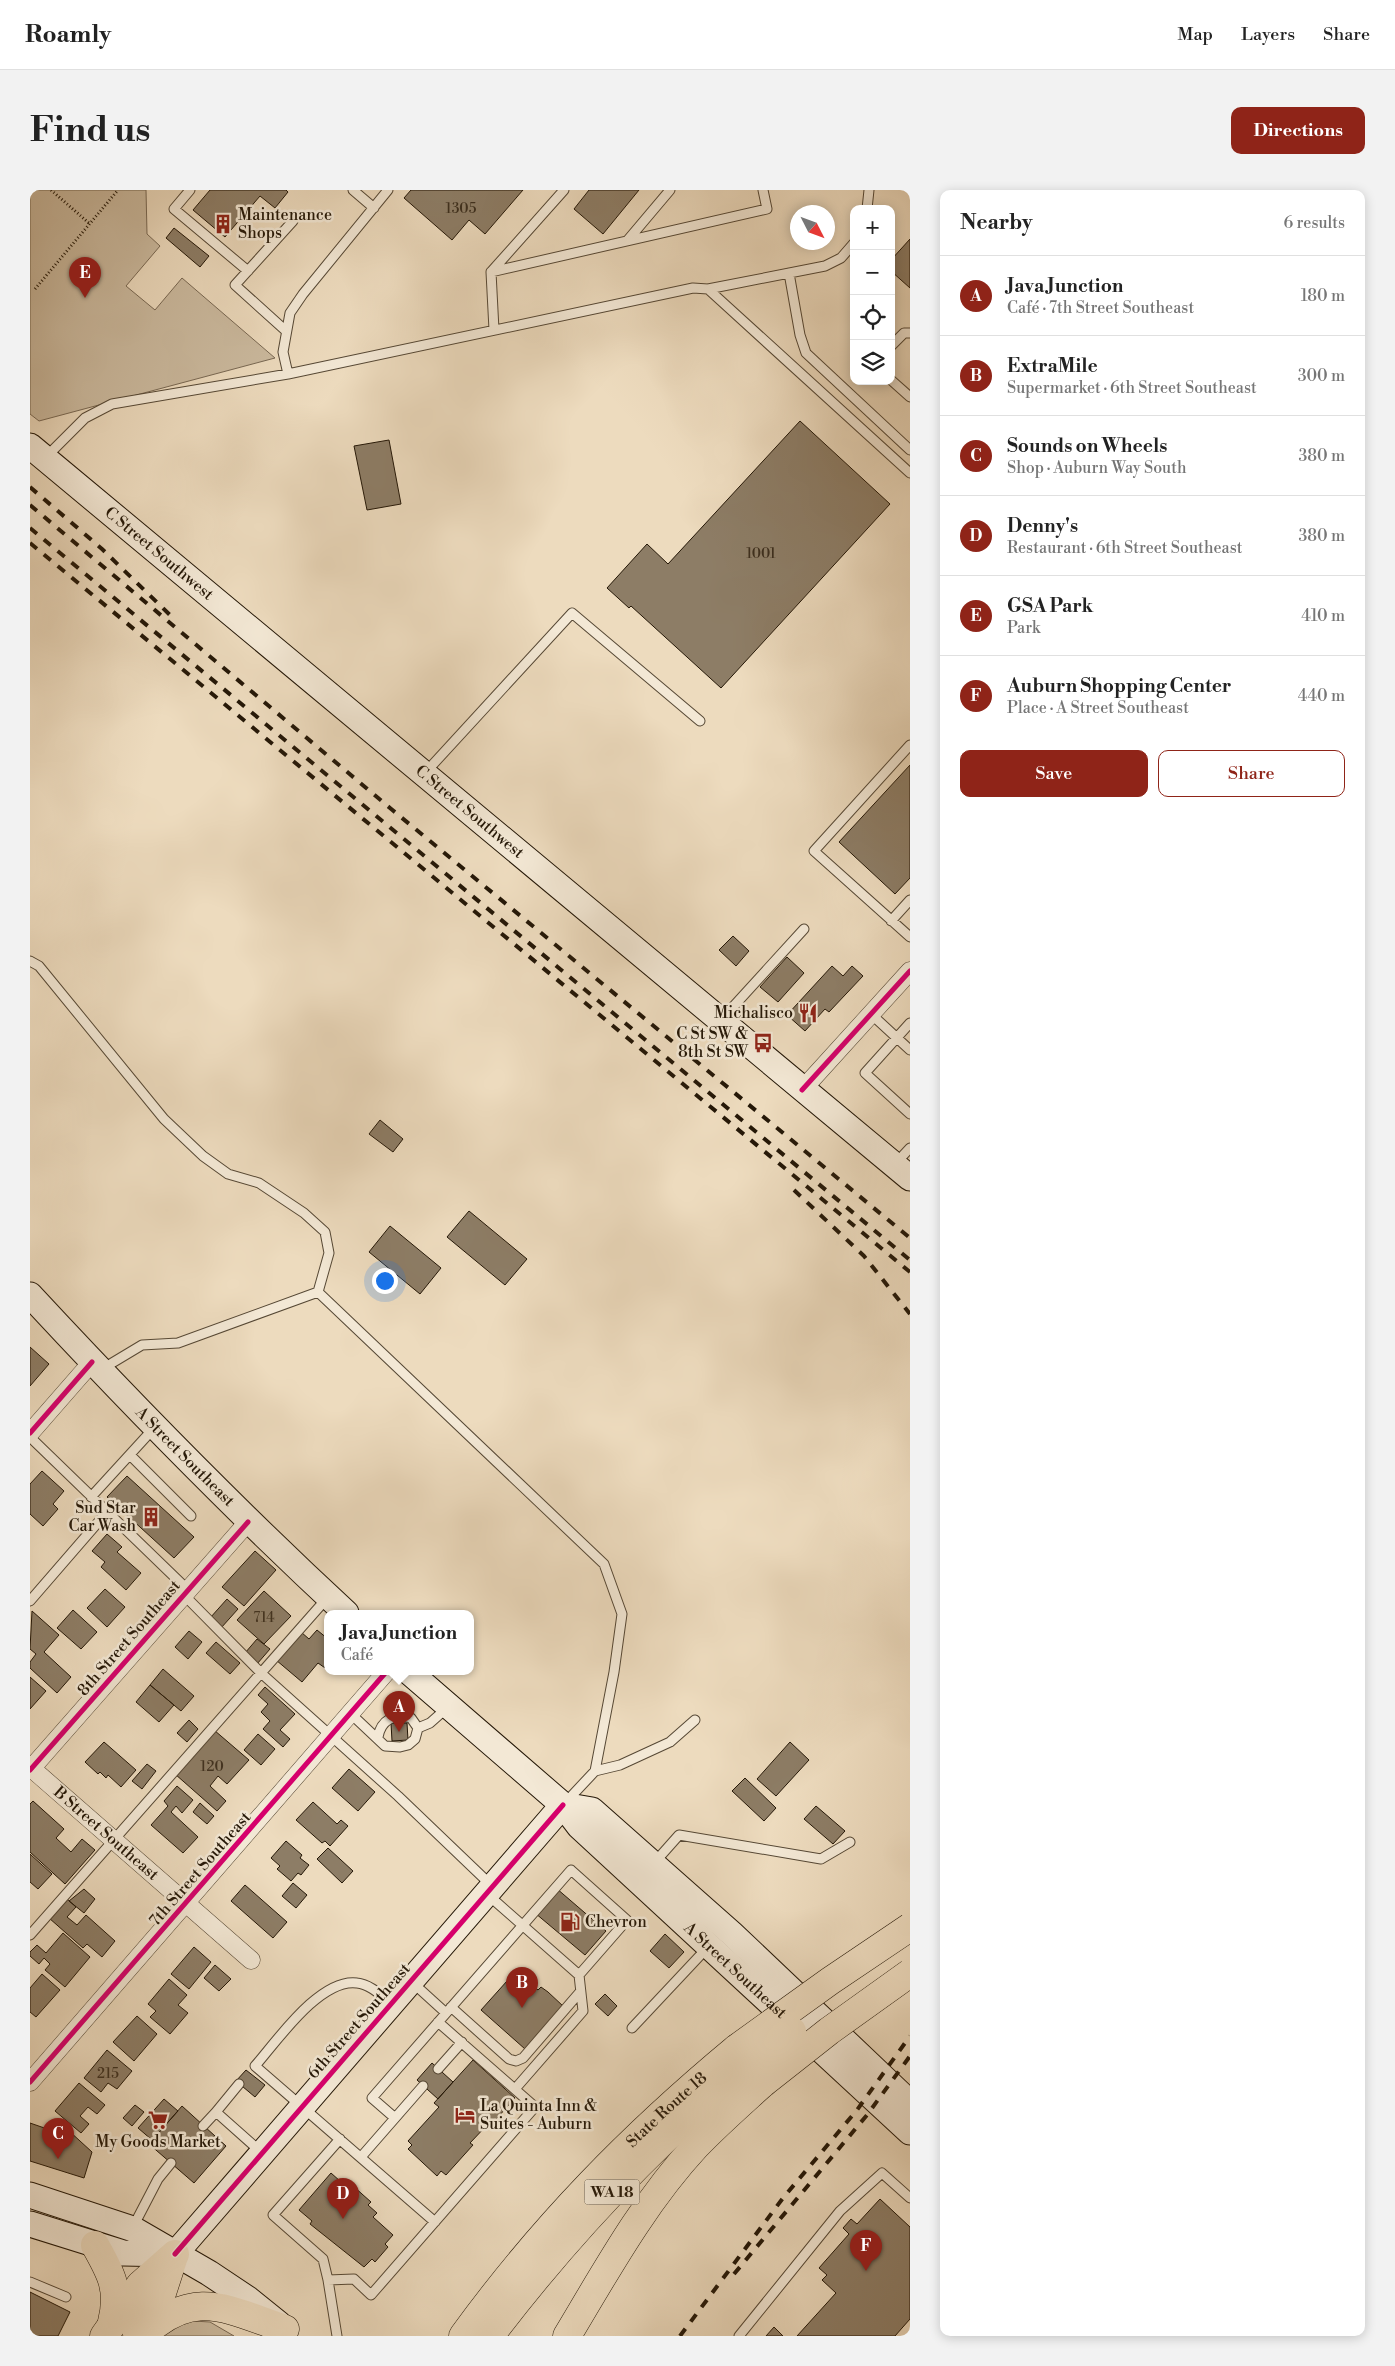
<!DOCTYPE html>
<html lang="en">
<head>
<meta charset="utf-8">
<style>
	:root { --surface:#fff; --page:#f2f2f2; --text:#222; --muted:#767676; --line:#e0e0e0; --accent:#8f2418 }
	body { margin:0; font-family:"Libre Bodoni",serif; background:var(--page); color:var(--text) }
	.controls { position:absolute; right:15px; top:15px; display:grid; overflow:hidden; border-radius:10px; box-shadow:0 2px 12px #0003 }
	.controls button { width:45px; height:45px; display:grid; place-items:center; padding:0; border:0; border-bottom:1px solid var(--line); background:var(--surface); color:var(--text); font:25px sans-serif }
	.compass { position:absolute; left:760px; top:15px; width:45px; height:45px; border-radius:50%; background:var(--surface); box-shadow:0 2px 12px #0003; rotate:132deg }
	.you { position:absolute; left:354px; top:1090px; width:18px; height:18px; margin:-12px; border:4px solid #fff; border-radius:50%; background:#1a73e8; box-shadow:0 0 0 8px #1a73e833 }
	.badge { display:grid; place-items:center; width:32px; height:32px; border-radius:50%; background:var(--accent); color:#fff; font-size:16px; font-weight:700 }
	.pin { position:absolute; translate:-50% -41px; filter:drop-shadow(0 1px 2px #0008) }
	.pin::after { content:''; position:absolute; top:26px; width:18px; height:15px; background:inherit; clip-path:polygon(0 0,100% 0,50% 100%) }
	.popup { position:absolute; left:294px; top:1420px; width:150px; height:65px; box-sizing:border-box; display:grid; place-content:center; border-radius:10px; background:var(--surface); filter:drop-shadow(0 1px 4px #0005); font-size:16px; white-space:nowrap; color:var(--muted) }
	.popup b { font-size:19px; color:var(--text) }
	.popup::after { content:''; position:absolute; left:50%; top:100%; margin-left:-10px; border:10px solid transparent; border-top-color:var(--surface) }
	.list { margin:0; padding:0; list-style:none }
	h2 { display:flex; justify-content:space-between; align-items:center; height:65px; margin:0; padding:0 20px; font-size:21px }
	h2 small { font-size:16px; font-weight:400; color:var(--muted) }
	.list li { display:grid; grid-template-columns:32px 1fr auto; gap:15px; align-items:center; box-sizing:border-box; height:80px; padding:0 20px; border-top:1px solid var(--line) }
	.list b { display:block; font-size:19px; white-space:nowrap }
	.list p { margin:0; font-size:16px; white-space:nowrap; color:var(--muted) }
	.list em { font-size:16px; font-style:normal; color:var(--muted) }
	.actions { display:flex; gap:10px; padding:15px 20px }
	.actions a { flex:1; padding:11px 0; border:1px solid var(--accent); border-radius:10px; text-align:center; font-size:18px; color:var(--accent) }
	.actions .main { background:var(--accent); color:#fff }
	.icon { flex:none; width:28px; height:28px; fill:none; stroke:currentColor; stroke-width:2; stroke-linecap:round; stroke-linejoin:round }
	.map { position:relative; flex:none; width:880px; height:2146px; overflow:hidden; border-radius:10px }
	header { display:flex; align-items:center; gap:30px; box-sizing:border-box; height:70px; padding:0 25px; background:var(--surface); border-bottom:1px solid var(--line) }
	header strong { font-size:24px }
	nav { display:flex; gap:28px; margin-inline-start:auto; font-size:18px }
	.intro { display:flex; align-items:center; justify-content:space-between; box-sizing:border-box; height:120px; padding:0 30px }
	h1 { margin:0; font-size:35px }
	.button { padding:12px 22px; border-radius:10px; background:var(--accent); color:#fff; font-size:18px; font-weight:700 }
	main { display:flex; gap:30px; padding:0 30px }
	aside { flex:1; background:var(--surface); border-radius:10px; box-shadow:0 2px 12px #0003 }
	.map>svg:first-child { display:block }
	.green { fill:#cbba9f; stroke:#786853 }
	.building { fill:#8d7d66; stroke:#241707 }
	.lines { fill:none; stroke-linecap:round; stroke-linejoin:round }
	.lane-casing { stroke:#564835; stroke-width:11 }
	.street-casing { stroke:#564835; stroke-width:19 }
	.secondary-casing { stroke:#241707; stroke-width:27 }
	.highway-casing { stroke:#241707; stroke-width:29 }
	.path { stroke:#241707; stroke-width:3; stroke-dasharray:1 2.5; stroke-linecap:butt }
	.lane { stroke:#f3e8d5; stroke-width:9 }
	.street { stroke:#f3e8d5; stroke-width:18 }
	.secondary { stroke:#f3e8d5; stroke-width:25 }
	.highway { stroke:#eddbbe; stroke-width:28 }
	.rail { stroke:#241707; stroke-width:4; stroke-dasharray:9 9; stroke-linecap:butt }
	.highway-bridge-casing { stroke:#241707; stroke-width:29; stroke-linecap:butt }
	.highway-bridge { stroke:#eddbbe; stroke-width:28 }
	.cycleway-casing { stroke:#f3e8d5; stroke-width:8 }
	.cycleway { stroke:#d6006c; stroke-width:5 }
	.labels { text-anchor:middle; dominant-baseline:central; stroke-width:5; stroke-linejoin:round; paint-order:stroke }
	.number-label { font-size:14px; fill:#3e301f }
	.shield { fill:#f3e8d5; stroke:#625645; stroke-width:1 }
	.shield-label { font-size:15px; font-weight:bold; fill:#241707 }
	.poi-label { font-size:16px; fill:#241707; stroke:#f3e8d5; text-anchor:start }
	.street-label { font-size:16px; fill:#241707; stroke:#f3e8d5 }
</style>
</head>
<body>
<header>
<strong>Roamly</strong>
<nav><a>Map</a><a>Layers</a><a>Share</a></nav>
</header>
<div class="intro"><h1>Find us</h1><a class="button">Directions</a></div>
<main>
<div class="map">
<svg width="880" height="2146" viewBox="0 0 880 2146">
	<rect width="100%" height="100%" fill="#eddbbe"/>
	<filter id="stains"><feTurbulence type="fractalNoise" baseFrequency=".004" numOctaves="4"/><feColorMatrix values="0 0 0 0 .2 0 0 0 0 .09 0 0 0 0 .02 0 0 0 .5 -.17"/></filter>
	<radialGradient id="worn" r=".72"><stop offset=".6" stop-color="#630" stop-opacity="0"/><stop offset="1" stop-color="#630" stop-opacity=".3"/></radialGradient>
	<path class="green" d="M0 0H116L117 44 130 56 96 96 125 120 152 88 245 168 9 231 0 224Z
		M163 2131 180 2132 204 2146H125L135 2137Z"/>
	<path class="building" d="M180 0H256L258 2 245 18 230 6 195 47 163 20Z
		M381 0H493L455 44 439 30 422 50 374 8Z
		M559 0H609L573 44 544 19Z
		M144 38 179 66 170 77 136 48Z
		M880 49V98L861 81V70Z
		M770 231 860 314 691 498 601 416 599 418 577 398 617 354 638 374Z
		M359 250 371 314 337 320 324 256Z
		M880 575V688L865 704 809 652Z
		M703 746 719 761 706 776 689 760Z
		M757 767 774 783 748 812 730 797Z
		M802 776 813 786 822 776 833 786 799 822 795 819 775 841 757 825Z
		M350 930 373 949 363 962 339 944Z
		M439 1021 497 1069 475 1095 417 1047Z
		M360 1036 411 1078 390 1104 339 1062Z
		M0 1157 19 1174 0 1196Z
		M12 1281 34 1301 23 1314 28 1319 13 1336 0 1324V1294Z
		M97 1286 164 1347 144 1368 77 1307Z
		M77 1344 92 1357 87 1362 111 1383 96 1400 71 1377 75 1372 62 1361Z
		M225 1361 246 1380 214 1416 192 1397Z
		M75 1399 95 1417 77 1437 57 1418Z
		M234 1401 261 1426 234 1454 207 1430Z
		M197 1409 208 1419 191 1438 180 1428Z
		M43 1420 67 1442 51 1459 27 1438Z
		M2 1421 29 1445 14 1462 41 1487 27 1503 0 1478V1472L6 1464 0 1459Z
		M287 1440 298 1449V1480L288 1473 272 1492 246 1470 271 1442 279 1449Z
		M159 1441 172 1452 158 1469 145 1457Z
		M227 1449 240 1459 227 1474 215 1463Z
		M186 1452 210 1473 200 1484 176 1463Z
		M133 1479 164 1506 151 1521 120 1495Z
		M0 1487 16 1501 0 1519Z
		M120 1495 144 1515 129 1532 106 1512Z
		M235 1497 265 1524 250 1540 260 1549 253 1557 233 1539 240 1531 231 1522 238 1514 228 1505Z
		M159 1530 168 1539 157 1552 147 1543Z
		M361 1533H377L378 1550 362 1551Z
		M184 1540 219 1570 197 1594 188 1586 180 1596 196 1611 187 1621 145 1584Z
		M228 1544 245 1559 231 1575 214 1560Z
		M74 1552 106 1580 91 1597 78 1585 76 1588 70 1582 68 1584 55 1572Z
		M760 1552 779 1570 746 1606 727 1589Z
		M117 1574 126 1581 112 1599 102 1591Z
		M319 1579 345 1602 328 1621 302 1598Z
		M715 1588 746 1618 734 1631 702 1601Z
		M147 1596 163 1610 152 1623 146 1616 141 1622 168 1647 153 1663 121 1635 138 1616 134 1611Z
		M3 1611 34 1639 26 1648 41 1662 52 1649 65 1660 35 1694 0 1662V1614Z
		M283 1612 307 1634 311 1630 318 1636 300 1656 295 1651 292 1653 266 1630Z
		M170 1613 184 1626 177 1634 163 1622Z
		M786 1616 815 1641 803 1654 774 1629Z
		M256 1651 272 1665 270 1668 279 1675 271 1685 268 1683 261 1691 247 1679 250 1676 241 1668Z
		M298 1658 323 1681 312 1693 287 1669Z
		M0 1664 22 1684 8 1699 0 1692Z
		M263 1693 277 1705 266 1718 252 1706Z
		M215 1695 257 1732 243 1748 201 1711Z
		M526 1698 576 1741 555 1765 505 1723Z
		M54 1699 65 1709 54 1723 39 1711Z
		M36 1708 46 1717 37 1727 47 1735 56 1725 85 1751 72 1767 57 1754 53 1758 19 1728Z
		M33 1743 60 1767 35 1797 15 1780 20 1774 14 1768 9 1774 0 1766V1762L7 1755 16 1763Z
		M635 1744 654 1762 639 1778 620 1761Z
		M164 1757 181 1772 159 1799 141 1784Z
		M185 1775 201 1789 189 1801 174 1788Z
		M486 1781 508 1800 511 1797 518 1802 533 1816 513 1843 511 1840 495 1859 451 1820Z
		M12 1784 30 1800 6 1827 0 1822V1798Z
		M139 1789 157 1805 148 1815 158 1823 140 1844 120 1827 126 1821 118 1814Z
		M575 1804 587 1816 578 1826 565 1814Z
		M107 1826 127 1844 104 1871 83 1852Z
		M77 1860 102 1881 87 1899 78 1893 71 1902 54 1888Z
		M443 1870 485 1908 460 1936 458 1934 440 1953 443 1955 416 1985 411 1981 407 1986 378 1959 382 1955 378 1951 409 1917 404 1913Z
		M402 1873 423 1892 408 1909 387 1890Z
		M216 1880 235 1895 225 1907 206 1891Z
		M49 1893 75 1915 67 1924 58 1917 50 1926 59 1934 51 1943 25 1921Z
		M134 1909 148 1921 122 1950 108 1938Z
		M105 1915 114 1922 102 1936 93 1928Z
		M152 1916 196 1956 164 1993 119 1954Z
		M26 1929 62 1962 54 1988 0 1971V1933L23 1941Z
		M301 1983 320 2000 323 1996 341 2012 338 2015 347 2023 343 2027 363 2045 355 2054 358 2057 345 2072 342 2069 334 2077 280 2034 282 2031 269 2020Z
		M850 2009 880 2037V2129L865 2146H767L806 2103 792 2090 797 2085 789 2078 819 2044 813 2038 821 2029 827 2034Z
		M0 2102 40 2122 28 2146H0Z
		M744 2137 753 2146H736Z"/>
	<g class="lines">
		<defs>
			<path id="lane" d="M160 0 144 19 218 81
				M323 0 344 18
				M837 19 839 0
				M597 51 640 0
				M461 82 534 0
				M759 83 770 145 776 163 880 260
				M678 99 795 76 811 68 824 53
				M464 140 461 82 737 19 733 0
				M256 141 205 95 263 31
				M861 156 874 143H880
				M258 184 253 162 260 123 273 104 358 0
				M861 190 880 207
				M15 268 55 228 82 214 258 184 663 98 678 99 880 283
				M880 555 784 661 880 747
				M395 583 542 423 670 531
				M861 731 880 710
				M0 771 9 776 134 929 173 966 198 984 229 993 274 1023 295 1042 299 1063 288 1102
				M841 824 880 860
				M691 830 774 739
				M880 833 835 883 880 924
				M865 974 880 958
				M72 1179 112 1155 148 1153 288 1102 574 1374 592 1424 584 1482 565 1581
				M0 1247 158 1400
				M100 1265 161 1326
				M61 1307 125 1237
				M154 1405 231 1483 368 1606 462 1696
				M0 1411 77 1322
				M320 1523 355 1556 370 1557 378 1555 385 1549 388 1538 381 1528C364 1523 351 1530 348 1547
				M388 1538 400 1533 418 1517
				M535 1613 565 1581 590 1575 640 1552 665 1530
				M625 1672 649 1645 791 1669 820 1652
				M0 1745 298 1407
				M383 1793 416 1823
				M360 1812C351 1805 339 1794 327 1793 290 1788 247 1851 225 1876L405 2032
				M421 1817 479 1869 486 1871 493 1868 550 1802
				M602 1838 678 1757
				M408 1879 432 1852
				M209 1894 186 1922 231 1962
				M485 1899 553 1821 549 1785
				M365 1928 342 1908C408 1832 474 1756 541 1680L597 1730 549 1785 457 1704
				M173 1936 186 1922
				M310 1949 243 2025 293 2069 298 2090 324 2089 341 2105 505 1917 408 1832
				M331 1967 393 1896
				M103 2037 128 1989 141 1973
				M298 2090 307 2146
				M0 2092 36 2107
				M709 2146 810 2021 852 1983 880 2008"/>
			<g id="street">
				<path d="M772 900 880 781"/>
				<path d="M0 1243 62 1172"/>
				<path id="s1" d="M0 1577 221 1770"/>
				<path d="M0 1580 218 1332"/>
				<path d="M0 1892 357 1481"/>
			</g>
			<g id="secondary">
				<path id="s2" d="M0 256 880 988"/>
				<path id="s3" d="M0 1105C102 1215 206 1321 316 1423"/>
				<path id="s4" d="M378 1481 533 1615 549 1636 880 1942"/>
				<path d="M533 1615 562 1620 701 1743 880 1913"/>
				<path d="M0 2005 103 2039 179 2083 218 2109 249 2134"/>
				<path d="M0 2034 93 2063 142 2064"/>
				<path d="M145 2064 533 1615"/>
			</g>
			<g id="highway">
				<path d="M65 2055C81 2083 90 2099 82 2132"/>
				<path d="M106 2140 132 2103 144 2066"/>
				<path d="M74 2146 110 2095 145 2064"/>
				<path d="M112 2146C164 2097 196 2119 255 2139"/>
				<path id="s5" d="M433 2146C513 2036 602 1945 707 1858"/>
				<path d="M460 2146C536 2046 623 1954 719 1873"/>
				<path d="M537 2146C576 2081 614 2012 666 1956 687 1934 710 1914 733 1893"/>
			</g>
		</defs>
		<use href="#lane" class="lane-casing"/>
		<use href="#street" class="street-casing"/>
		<use href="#secondary" class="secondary-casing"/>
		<use href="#highway" class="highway-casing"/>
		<path class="path" d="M21 0 60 34
			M5 99 88 0"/>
		<use href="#lane" class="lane"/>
		<use href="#street" class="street"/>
		<use href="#secondary" class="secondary"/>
		<use href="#highway" class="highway"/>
		<path class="rail" d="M0 297 72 359 140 425
			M0 315 360 618 880 1048
			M0 338 880 1070
			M0 353 880 1082
			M764 1000 834 1066 880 1124
			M704 2084 837 1925 880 1866
			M650 2146 753 2008 827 1920 880 1846"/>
		<defs>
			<path id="highway-bridge" d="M707 1858 800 1791 880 1737
				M719 1873 762 1841
				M733 1893 799 1841 880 1783"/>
		</defs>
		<use href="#highway-bridge" class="highway-bridge-casing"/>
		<use href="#highway-bridge" class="highway-bridge"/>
		<defs>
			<path id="cycleway" d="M772 900 880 781
				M0 1243 62 1172
				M0 1580 218 1332
				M0 1892 357 1481
				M145 2064 533 1615"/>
		</defs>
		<use href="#cycleway" class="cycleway-casing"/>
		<use href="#cycleway" class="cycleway"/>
	</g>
	<defs>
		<symbol id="building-bare" viewBox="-9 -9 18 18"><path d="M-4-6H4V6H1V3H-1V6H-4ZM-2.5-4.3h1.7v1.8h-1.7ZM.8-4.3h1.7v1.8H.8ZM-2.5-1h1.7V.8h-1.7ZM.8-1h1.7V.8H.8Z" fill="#8f2418" stroke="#f3e8d5" stroke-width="2.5" paint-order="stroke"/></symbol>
		<symbol id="restaurant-bare" viewBox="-9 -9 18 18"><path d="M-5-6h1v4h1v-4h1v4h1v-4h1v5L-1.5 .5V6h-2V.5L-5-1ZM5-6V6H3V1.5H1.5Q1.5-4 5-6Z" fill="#8f2418" stroke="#f3e8d5" stroke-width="2.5" paint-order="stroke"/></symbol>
		<symbol id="bus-bare" viewBox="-9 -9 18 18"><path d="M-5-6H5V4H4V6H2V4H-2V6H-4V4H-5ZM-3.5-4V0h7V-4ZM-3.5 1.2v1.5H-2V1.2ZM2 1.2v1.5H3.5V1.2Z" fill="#8f2418" stroke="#f3e8d5" stroke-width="2.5" paint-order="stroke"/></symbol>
		<symbol id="fuel-bare" viewBox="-9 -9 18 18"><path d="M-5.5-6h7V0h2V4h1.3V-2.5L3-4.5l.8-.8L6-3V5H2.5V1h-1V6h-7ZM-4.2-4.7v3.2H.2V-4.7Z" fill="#8f2418" stroke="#f3e8d5" stroke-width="2.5" paint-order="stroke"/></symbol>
		<symbol id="hotel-bare" viewBox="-9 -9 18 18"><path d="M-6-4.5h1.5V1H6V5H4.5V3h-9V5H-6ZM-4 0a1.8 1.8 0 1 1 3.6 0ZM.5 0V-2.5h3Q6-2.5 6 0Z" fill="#8f2418" stroke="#f3e8d5" stroke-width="2.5" paint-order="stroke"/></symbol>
		<symbol id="supermarket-bare" viewBox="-9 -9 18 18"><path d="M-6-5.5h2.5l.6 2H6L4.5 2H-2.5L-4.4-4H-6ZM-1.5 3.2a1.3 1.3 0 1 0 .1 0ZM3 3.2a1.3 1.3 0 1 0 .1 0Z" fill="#8f2418" stroke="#f3e8d5" stroke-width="2.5" paint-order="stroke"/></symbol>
	</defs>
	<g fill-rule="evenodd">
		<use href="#building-bare" x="179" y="20" width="28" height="28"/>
		<use href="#restaurant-bare" x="764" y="809" width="28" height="28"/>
		<use href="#bus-bare" x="719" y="839" width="28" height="28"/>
		<use href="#building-bare" x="107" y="1313" width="28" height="28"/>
		<use href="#fuel-bare" x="526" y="1718" width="28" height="28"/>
		<use href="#hotel-bare" x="421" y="1911" width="28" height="28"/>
		<use href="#supermarket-bare" x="114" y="1916" width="28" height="28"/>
	</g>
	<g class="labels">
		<g class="number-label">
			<text x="431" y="19">1305</text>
			<text x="731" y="364">1001</text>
			<text x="234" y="1428">714</text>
			<text x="182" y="1577">120</text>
			<text x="78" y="1884">215</text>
		</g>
		<rect class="shield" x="554.5" y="1989.5" width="55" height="25" rx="4"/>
		<g class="shield-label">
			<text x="582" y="2002">WA 18</text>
		</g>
		<g class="poi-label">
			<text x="208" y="25">Maintenance<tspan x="208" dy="18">Shops</tspan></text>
			<text x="763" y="823" text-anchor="end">Michalisco</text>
			<text x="718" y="844" text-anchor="end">C St SW &amp;<tspan x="718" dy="18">8th St SW</tspan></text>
			<text x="106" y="1318" text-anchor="end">Sud Star<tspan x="106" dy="18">Car Wash</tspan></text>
			<text x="555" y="1732">Chevron</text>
			<text x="450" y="1916">La Quinta Inn &amp;<tspan x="450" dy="18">Suites - Auburn</tspan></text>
			<text x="128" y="1952" text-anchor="middle">My Goods Market</text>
		</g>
		<g class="street-label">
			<text stroke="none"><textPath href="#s2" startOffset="168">C Street Southwest</textPath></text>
			<text stroke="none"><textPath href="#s2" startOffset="572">C Street Southwest</textPath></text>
			<text stroke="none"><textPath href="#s3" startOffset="224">A Street Southeast</textPath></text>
			<text transform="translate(99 1448) rotate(-49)">8th Street Southeast</text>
			<text stroke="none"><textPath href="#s1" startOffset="101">B Street Southeast</textPath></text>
			<text transform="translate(170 1679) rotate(-49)">7th Street Southeast</text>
			<text stroke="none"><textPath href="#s4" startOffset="444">A Street Southeast</textPath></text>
			<text transform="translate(329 1831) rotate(-49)">6th Street Southeast</text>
			<text stroke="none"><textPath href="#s5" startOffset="305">State Route 18</textPath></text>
		</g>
	</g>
	<rect width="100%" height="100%" filter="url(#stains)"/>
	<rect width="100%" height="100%" fill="url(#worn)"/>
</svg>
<div class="controls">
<button>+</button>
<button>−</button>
<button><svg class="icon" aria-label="locate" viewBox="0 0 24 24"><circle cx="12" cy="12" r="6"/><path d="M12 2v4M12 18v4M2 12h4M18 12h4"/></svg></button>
<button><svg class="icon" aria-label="layers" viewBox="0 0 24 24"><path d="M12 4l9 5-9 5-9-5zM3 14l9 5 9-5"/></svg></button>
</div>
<svg class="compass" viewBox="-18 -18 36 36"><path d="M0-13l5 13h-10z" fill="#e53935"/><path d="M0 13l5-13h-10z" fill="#767676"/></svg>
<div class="you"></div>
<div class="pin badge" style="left:369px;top:1542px">A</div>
<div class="popup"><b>Java Junction</b>Café</div>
<div class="pin badge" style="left:492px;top:1818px">B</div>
<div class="pin badge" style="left:28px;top:1969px">C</div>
<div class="pin badge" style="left:313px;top:2029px">D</div>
<div class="pin badge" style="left:55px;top:108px">E</div>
<div class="pin badge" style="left:836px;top:2081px">F</div>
</div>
<aside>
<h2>Nearby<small>6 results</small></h2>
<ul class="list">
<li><span class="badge">A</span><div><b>Java Junction</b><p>Café · 7th Street Southeast</p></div><em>180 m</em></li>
<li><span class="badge">B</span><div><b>ExtraMile</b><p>Supermarket · 6th Street Southeast</p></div><em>300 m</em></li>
<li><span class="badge">C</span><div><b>Sounds on Wheels</b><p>Shop · Auburn Way South</p></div><em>380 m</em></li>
<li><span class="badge">D</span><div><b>Denny's</b><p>Restaurant · 6th Street Southeast</p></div><em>380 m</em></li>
<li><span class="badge">E</span><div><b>GSA Park</b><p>Park</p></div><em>410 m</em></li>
<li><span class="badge">F</span><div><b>Auburn Shopping Center</b><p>Place · A Street Southeast</p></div><em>440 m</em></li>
</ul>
<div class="actions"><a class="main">Save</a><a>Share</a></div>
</aside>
</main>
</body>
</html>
